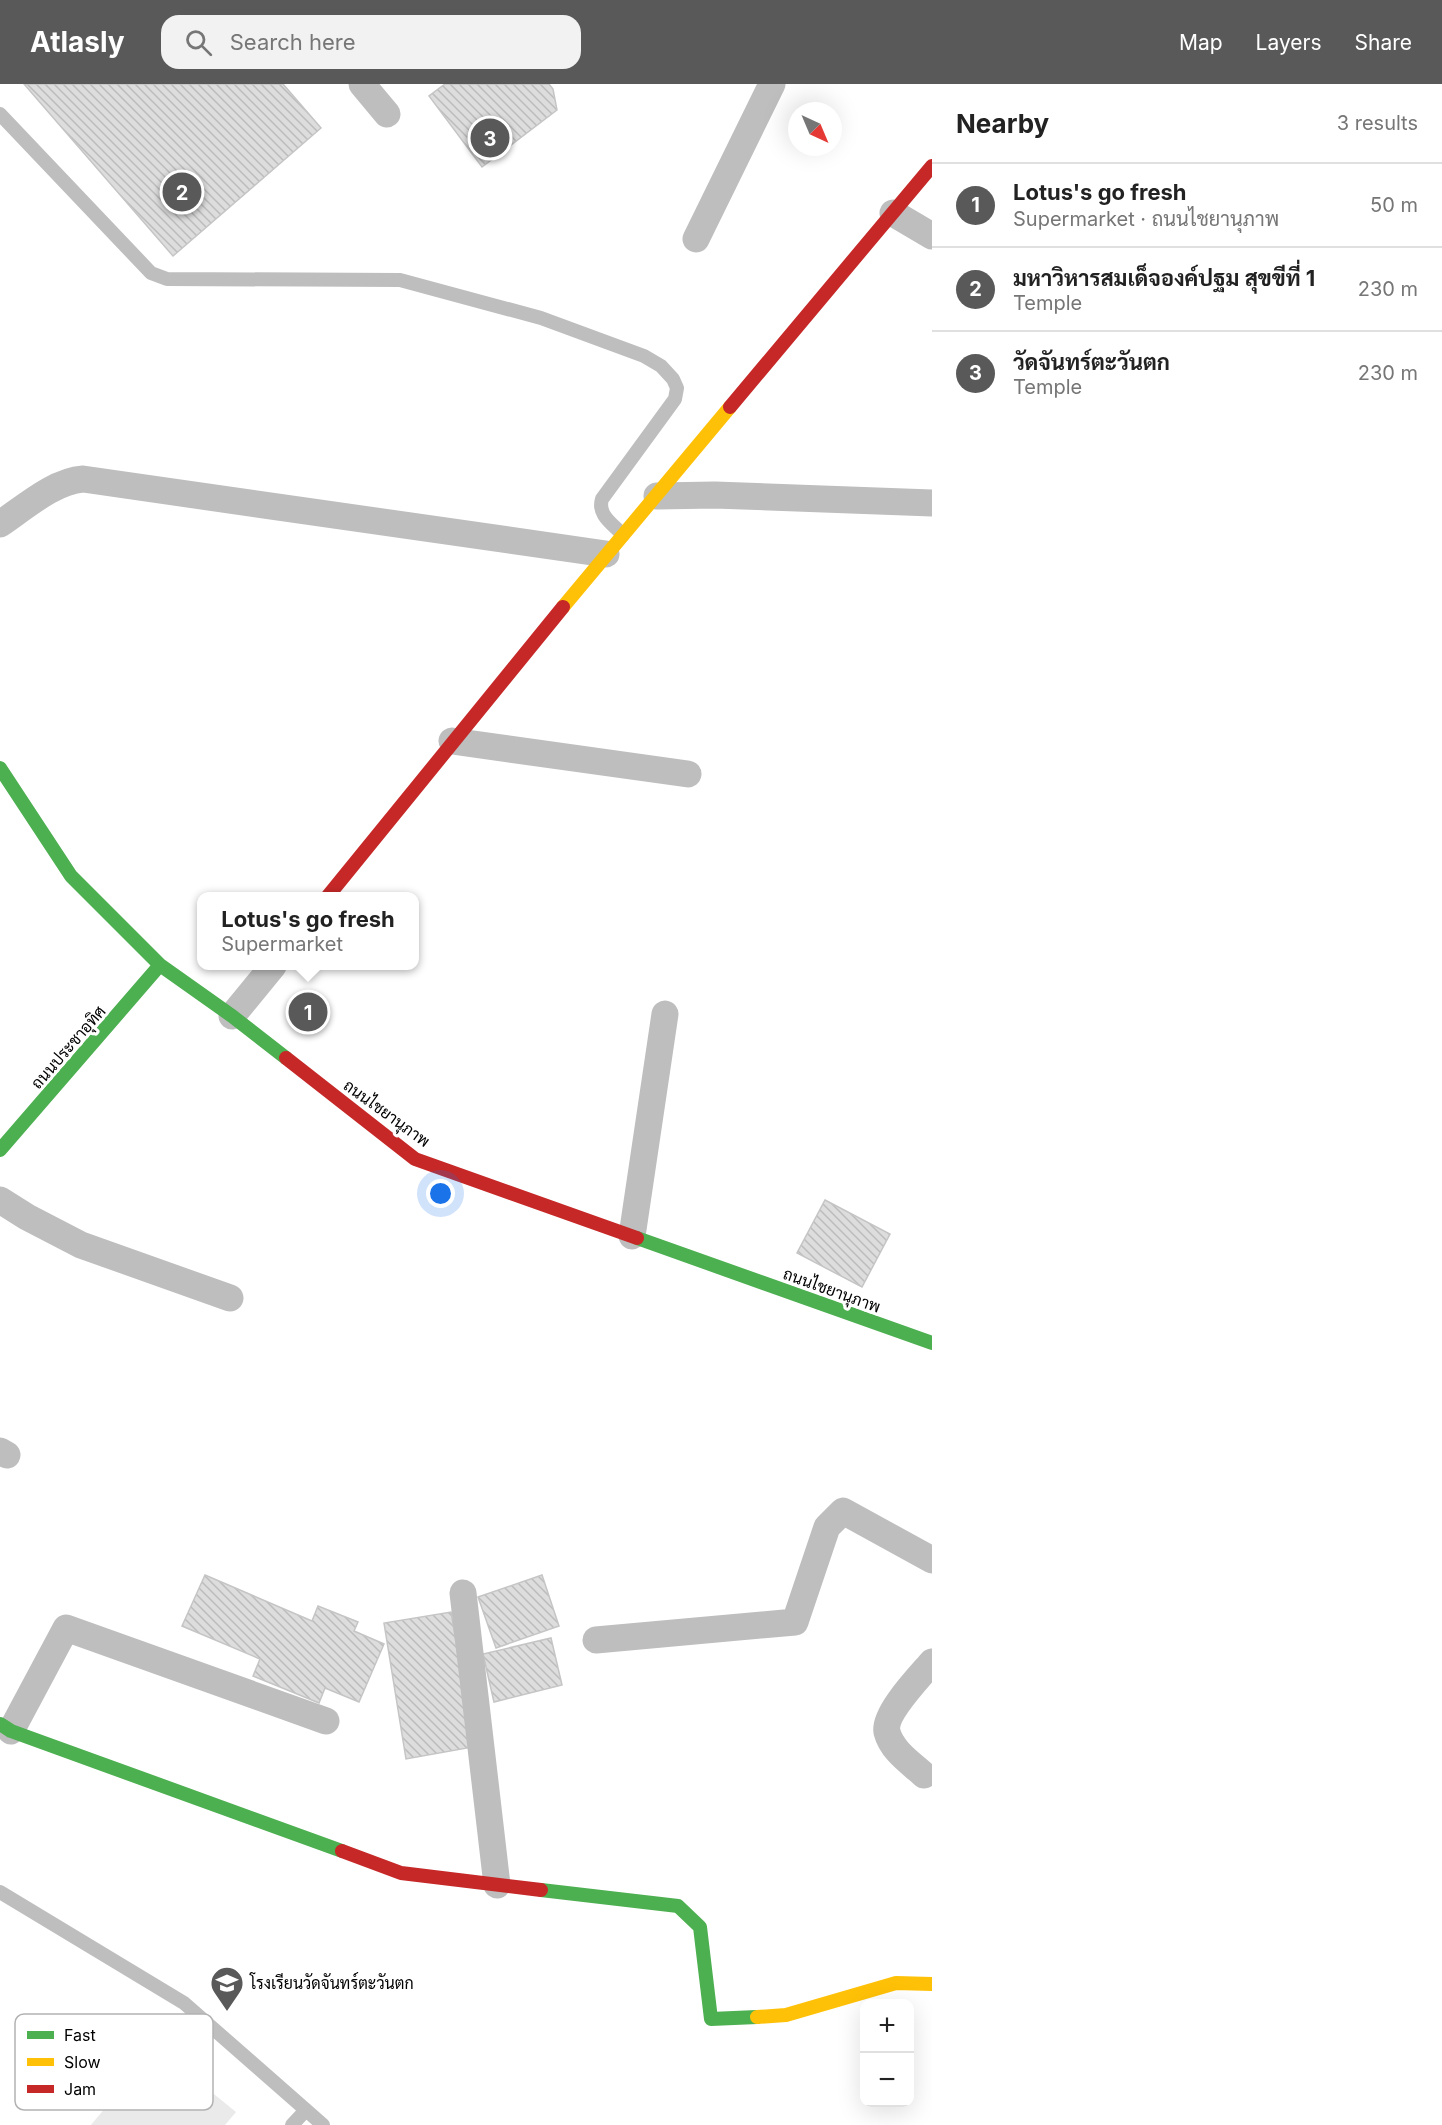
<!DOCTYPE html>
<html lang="en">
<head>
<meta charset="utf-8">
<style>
	:root { --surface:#fff; --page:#f2f2f2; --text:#222; --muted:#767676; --line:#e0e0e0; --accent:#595959 }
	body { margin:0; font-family:Inter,Sarabun,sans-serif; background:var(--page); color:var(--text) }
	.controls { position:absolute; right:18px; bottom:18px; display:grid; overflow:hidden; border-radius:12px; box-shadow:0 6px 24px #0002 }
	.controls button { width:54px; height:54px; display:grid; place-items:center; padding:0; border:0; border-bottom:2px solid var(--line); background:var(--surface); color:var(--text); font:30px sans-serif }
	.compass { position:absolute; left:788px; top:18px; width:54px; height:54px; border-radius:50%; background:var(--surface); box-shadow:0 6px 24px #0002; rotate:136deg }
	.you { position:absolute; left:441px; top:1110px; width:21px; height:21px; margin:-15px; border:4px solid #fff; border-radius:50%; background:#1a73e8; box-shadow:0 0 0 9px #1a73e833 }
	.badge { display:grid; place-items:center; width:39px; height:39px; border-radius:50%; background:var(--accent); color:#fff; font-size:20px; font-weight:700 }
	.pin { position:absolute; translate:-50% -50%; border:3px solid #fff; box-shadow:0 2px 6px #0006 }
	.popup { position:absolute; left:197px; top:808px; width:222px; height:78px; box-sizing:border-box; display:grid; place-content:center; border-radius:12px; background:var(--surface); filter:drop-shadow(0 2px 4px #0005); font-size:20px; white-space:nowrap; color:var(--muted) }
	.popup b { font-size:22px; color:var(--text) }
	.popup::after { content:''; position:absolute; left:50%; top:100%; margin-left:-12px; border:12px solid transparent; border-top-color:var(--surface) }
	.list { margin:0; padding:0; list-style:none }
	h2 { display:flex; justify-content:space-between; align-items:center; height:78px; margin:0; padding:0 24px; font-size:26px }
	h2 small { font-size:20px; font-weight:400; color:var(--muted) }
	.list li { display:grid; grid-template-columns:39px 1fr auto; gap:18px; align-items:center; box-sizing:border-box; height:84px; padding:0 24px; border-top:2px solid var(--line) }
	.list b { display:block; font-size:22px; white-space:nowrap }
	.list p { margin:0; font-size:20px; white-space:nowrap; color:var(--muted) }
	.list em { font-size:20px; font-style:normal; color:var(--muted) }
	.icon { flex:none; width:33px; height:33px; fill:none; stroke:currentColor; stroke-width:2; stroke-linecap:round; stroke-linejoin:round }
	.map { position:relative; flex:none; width:932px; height:2041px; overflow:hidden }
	header { display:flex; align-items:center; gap:36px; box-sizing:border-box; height:84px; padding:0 30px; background:var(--accent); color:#fff }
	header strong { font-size:28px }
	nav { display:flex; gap:33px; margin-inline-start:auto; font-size:21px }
	.search { width:420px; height:54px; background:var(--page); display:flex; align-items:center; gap:15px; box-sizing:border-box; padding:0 21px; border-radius:18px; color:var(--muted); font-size:22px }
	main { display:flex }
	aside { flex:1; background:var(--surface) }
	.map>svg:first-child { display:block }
	.garden { fill:#eaeaea }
	.building { fill:url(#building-back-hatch); stroke:#c5c5c5; stroke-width:1.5 }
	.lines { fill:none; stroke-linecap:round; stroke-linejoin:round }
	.lane { stroke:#bebebe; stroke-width:14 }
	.street { stroke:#bebebe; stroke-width:27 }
	.fast { stroke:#4caf50; stroke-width:14 }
	.slow { stroke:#ffc107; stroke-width:14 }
	.jam { stroke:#c62828; stroke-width:14 }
	.labels { text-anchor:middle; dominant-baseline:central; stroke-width:6; stroke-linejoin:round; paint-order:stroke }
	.street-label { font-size:16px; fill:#000; stroke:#fff }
	.poi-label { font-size:16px; fill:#000; stroke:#fff; text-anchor:start }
	.key { fill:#fff; stroke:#b2b2b2; stroke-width:1.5 }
	.key-label { font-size:16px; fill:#000 }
</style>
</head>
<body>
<header>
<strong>Atlasly</strong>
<div class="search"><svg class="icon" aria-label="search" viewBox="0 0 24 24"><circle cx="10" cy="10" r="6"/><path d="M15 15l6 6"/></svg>Search here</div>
<nav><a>Map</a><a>Layers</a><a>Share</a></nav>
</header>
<main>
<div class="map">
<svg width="932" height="2041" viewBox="0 0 932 2041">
	<defs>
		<pattern id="building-back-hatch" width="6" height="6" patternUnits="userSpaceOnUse" patternTransform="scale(1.5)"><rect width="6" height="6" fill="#ddd"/><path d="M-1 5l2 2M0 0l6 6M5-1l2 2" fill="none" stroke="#bcbcbc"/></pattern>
	</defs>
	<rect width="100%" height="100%" fill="#fff"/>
	<path class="garden" d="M156 1963 236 2028 225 2041H91Z"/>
	<path class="building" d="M24 0H283L321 44 173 172Z
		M445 0H549L553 5 557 26 482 83 429 12Z
		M825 1116 890 1150 862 1203 797 1169Z
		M205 1491 312 1537 318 1522 358 1538 354 1547 384 1560 359 1618 325 1604 319 1619 253 1592 260 1575 182 1542Z
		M542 1491 559 1542 496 1564 478 1513Z
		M451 1528 473 1663 406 1675 384 1539Z
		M551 1554 562 1601 494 1618 483 1570Z"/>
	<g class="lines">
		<path class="lane" d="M0 30 151 189 167 195 400 196 541 234 644 272 661 282 673 295 677 304 675 315 602 415C597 431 613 440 623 451
			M0 1808 184 1919 306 2026 292 2041
			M306 2026 323 2041"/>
		<path class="street" d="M362 0 387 30
			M893 129 932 152
			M696 155 772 0
			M657 412 715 411 932 419
			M0 440C24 424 54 397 83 395L606 470
			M452 657 688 690
			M232 932 273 882
			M0 1116 27 1133 81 1161 230 1214
			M632 1152 665 930
			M0 1367 7 1371
			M463 1509 497 1801
			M596 1556 795 1538 827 1443 843 1427 932 1476
			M11 1647 66 1544 326 1637
			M924 1691C911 1679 892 1667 887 1648 883 1630 920 1592 932 1578"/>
		<path class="fast" d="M0 684 71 792 160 881 232 932 286 974
			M0 1066 160 881
			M637 1154 932 1259
			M0 1640 11 1647 342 1767
			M541 1806 678 1822 700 1843 711 1935 757 1933"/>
		<path class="slow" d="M563 523 730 323
			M757 1933 786 1931 896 1899 932 1900"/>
		<path class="jam" d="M730 323 932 82
			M328 812 563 523
			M286 974 415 1075 637 1154
			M342 1767 401 1789 541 1806"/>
	</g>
	<defs>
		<symbol id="school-pin" viewBox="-11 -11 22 30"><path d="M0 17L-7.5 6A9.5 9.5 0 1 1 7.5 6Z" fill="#595959" stroke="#fff"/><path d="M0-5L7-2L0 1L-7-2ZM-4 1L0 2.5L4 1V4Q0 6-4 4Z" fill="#fff"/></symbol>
	</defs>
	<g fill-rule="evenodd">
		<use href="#school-pin" x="208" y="1880" width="38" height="52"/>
	</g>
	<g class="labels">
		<g class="street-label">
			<text transform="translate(68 963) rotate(-49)">ถนนประชาอุทิศ</text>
			<text transform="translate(387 1029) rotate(36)">ถนนไชยานุภาพ</text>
			<text transform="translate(832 1206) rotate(20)">ถนนไชยานุภาพ</text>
		</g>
		<g class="poi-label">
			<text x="250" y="1899">โรงเรียนวัดจันทร์ตะวันตก</text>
		</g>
	</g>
	<rect x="15" y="1930" width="198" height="96" rx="9" class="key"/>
	<rect x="27" y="1947" width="27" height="8" fill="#4caf50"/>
	<rect x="27" y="1974" width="27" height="8" fill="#ffc107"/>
	<rect x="27" y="2001" width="27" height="8" fill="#c62828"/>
	<g class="key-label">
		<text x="64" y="1957">Fast</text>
		<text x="64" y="1984">Slow</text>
		<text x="64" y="2011">Jam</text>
	</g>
</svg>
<div class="controls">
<button>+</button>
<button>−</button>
</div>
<svg class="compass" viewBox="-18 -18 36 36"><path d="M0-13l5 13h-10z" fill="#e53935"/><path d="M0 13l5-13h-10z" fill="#767676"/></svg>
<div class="you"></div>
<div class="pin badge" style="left:308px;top:928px">1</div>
<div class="popup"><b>Lotus's go fresh</b>Supermarket</div>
<div class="pin badge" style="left:182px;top:108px">2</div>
<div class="pin badge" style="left:490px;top:54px">3</div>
</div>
<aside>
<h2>Nearby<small>3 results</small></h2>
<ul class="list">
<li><span class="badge">1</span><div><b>Lotus's go fresh</b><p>Supermarket · ถนนไชยานุภาพ</p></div><em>50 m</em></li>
<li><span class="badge">2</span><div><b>มหาวิหารสมเด็จองค์ปฐม สุขขีที่ 1</b><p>Temple</p></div><em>230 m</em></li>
<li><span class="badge">3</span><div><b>วัดจันทร์ตะวันตก</b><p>Temple</p></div><em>230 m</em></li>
</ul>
</aside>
</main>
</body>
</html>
